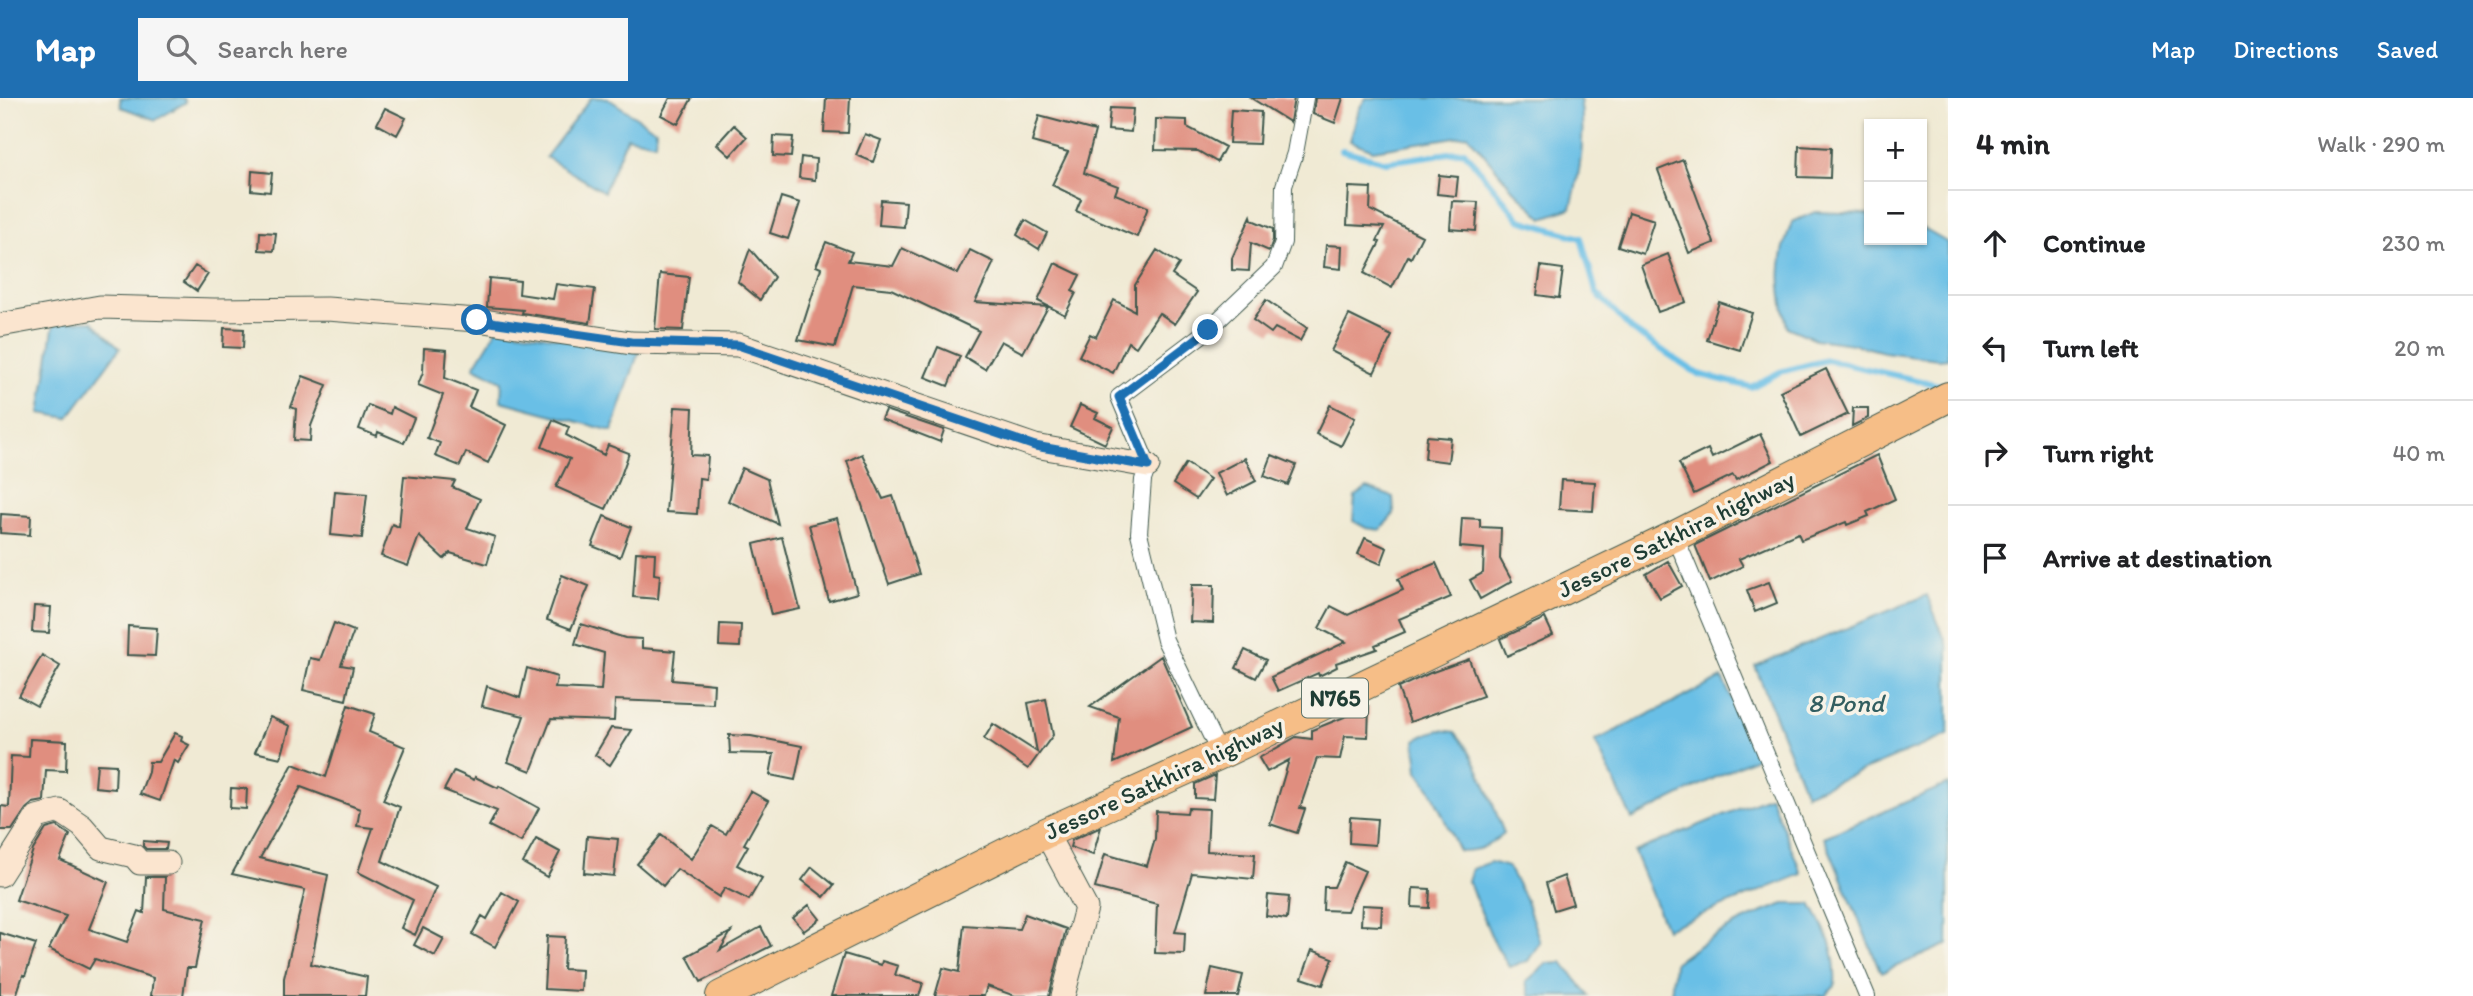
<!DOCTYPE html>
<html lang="en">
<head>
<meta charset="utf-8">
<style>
	:root { --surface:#fff; --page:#f6f6f6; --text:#202124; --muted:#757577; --line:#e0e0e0; --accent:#1f6fb2 }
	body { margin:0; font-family:Itim,sans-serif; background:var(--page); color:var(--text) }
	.controls { position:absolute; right:21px; top:21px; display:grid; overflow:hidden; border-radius:0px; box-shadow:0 2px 5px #0004 }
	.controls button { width:63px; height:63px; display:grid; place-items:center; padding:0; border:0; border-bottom:2px solid var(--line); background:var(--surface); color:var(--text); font:35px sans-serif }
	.stop { position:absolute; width:21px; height:21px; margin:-16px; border:5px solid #1f6fb2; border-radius:50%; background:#fff }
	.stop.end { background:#1f6fb2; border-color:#fff; box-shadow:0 2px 7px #0008 }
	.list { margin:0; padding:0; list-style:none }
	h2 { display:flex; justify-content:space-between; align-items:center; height:91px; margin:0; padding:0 28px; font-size:30px }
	h2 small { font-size:23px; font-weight:400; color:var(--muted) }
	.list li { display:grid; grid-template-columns:46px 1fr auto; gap:21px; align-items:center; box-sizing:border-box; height:105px; padding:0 28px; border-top:2px solid var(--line) }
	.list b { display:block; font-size:26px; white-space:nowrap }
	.list em { font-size:23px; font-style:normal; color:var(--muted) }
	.icon { flex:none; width:38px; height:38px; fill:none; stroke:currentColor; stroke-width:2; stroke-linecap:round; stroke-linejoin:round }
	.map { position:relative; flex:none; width:1948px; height:898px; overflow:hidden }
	header { display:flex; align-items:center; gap:42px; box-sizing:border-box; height:98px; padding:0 35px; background:var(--accent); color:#fff }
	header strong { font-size:33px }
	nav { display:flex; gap:38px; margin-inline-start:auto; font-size:24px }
	.search { width:490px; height:63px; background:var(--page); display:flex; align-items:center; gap:18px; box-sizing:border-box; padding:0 24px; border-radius:0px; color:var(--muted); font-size:26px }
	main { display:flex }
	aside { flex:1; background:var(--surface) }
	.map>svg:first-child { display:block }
	.water { fill:#69bfe6; stroke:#447e8d; stroke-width:2 }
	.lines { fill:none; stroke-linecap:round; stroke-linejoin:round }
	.stream { stroke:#69bfe6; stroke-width:6 }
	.building { fill:#e08e7f }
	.street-casing { stroke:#3e574c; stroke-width:18 }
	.secondary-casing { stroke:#3e574c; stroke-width:25 }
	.highway-casing { stroke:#3e574c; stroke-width:32 }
	.street { stroke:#fff; stroke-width:16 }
	.secondary { stroke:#fbe5cf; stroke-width:23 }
	.highway { stroke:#f6be87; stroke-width:30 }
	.route { stroke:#1f6fb2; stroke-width:9 }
	.labels { text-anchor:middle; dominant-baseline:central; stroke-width:7; stroke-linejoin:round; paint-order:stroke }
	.shield { fill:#f7f3e8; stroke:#60746a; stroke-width:2 }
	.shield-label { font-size:23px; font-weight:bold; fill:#1f3d34 }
	.street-label { font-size:24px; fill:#1f3d34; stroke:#f7f3e8 }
	.water-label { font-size:26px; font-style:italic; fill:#325e60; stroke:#f7f3e8 }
</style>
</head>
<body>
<header>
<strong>Map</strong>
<div class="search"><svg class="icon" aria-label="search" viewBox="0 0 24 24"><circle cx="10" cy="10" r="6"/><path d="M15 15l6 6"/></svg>Search here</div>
<nav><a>Map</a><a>Directions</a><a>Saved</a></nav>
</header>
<main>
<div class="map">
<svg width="1948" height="898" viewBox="0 0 1948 898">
	<rect width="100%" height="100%" fill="#f7f3e8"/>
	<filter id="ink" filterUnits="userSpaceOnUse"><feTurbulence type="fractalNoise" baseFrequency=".0143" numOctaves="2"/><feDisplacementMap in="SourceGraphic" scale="14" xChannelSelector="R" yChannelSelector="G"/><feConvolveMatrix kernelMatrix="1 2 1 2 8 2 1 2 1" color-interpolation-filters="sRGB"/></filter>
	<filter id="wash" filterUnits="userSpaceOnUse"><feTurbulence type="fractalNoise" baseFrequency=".00686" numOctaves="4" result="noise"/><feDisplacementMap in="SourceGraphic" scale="28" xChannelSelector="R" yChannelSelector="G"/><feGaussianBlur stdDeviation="1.57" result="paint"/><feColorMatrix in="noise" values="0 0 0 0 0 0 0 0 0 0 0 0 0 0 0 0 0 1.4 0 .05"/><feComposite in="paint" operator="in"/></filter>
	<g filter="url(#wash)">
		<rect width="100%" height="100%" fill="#f0ead4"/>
		<path class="water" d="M120 0H184L186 4 156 22 121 9Z
			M591 0H607L656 32 655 45 627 39 604 94 546 59Z
			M1366 0H1580C1586 36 1580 76 1571 110L1543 120 1513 91 1468 37 1373 52 1350 43 1359 11Z
			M1815 114 1869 116V142H1922V130L1948 145V260L1938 261 1884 254 1853 246 1815 241 1787 229C1779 188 1776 164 1792 124Z
			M92 223 120 250 68 320 40 315 54 224Z
			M498 230 639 253 612 333 501 303 502 283 474 269Z
			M1367 390 1393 399 1394 416 1380 432 1366 430 1353 423 1355 399Z
			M1927 497 1948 549V637L1806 696 1755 568Z
			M1722 580 1759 658 1632 721 1595 643Z
			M1440 632 1455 634C1480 663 1490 701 1504 735 1487 749 1481 753 1459 753L1432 694 1418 673 1415 642 1429 635Z
			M1948 686V846L1881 875 1824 739Z
			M1770 698 1802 776 1666 831 1634 754Z
			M1490 764 1508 769 1525 800 1540 844 1528 863 1509 869 1493 842 1468 783 1472 771Z
			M1784 806H1811C1828 836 1837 853 1835 888L1825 898H1671L1674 865C1712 837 1740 822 1784 806Z
			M1562 864 1589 898H1530L1526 884 1547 865Z"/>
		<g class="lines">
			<path class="stream" d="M1342 52 1386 64 1464 53 1520 122 1581 140 1596 194 1632 232 1698 276 1751 289 1780 274 1827 262 1943 288"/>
		</g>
		<g id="blocks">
			<path class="building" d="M670 0H692L678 26 661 17Z
				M826 0H850L848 35 824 34Z
				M1251 0H1294L1290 24Z
				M1315 0H1343L1335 25 1313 16Z
				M385 10 406 20 397 37 377 26Z
				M1110 10 1133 11 1131 34 1108 32Z
				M1231 12 1261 14 1259 46 1229 45Z
				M1039 18 1095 33 1084 75 1118 88 1115 96 1148 109 1137 139 1076 113 1081 101 1052 87 1068 54 1032 44Z
				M1156 21 1187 22V29L1225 49 1217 64 1198 53 1155 52Z
				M734 27 747 39 730 58 717 46Z
				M865 36 881 42 873 64 856 57Z
				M774 38 793 39 791 59 773 58Z
				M1799 48 1831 50 1830 80 1798 79Z
				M801 59 816 61 815 82 799 80Z
				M1683 62 1714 145 1689 155 1658 72Z
				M252 73 272 75 270 94 251 92Z
				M1439 77 1458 79 1456 98 1437 96Z
				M1349 89 1371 90 1370 112 1422 138 1411 160 1408 158 1392 190 1364 175 1380 144 1377 143 1384 129 1347 127Z
				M781 99 800 105 788 141 770 135Z
				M881 102 906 104 904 129 879 127Z
				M1452 103 1478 104 1476 133 1450 131Z
				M1629 114 1654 122 1643 156 1618 148Z
				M1251 118 1252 122 1273 131V142L1269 153 1251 145 1249 173 1232 172V160Z
				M1025 122 1047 135 1039 151 1017 137Z
				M260 134 276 135 274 153 259 152Z
				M826 144 852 154 848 163 893 168 902 150 958 176 970 152 994 164 975 204 1048 209 1023 255 1001 243 985 271 965 259 979 233 891 191 853 187 835 249 798 242 821 170 816 168Z
				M1326 147 1342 148 1341 171 1324 169Z
				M750 151 774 179 760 202 738 184Z
				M1157 152 1179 166 1172 177 1197 194 1175 226 1159 215 1136 249 1128 244 1113 275 1079 258 1090 236 1096 239 1114 202 1135 213V187Z
				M1668 156 1686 204 1658 214 1641 167Z
				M1055 165 1080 177 1072 193 1076 195 1065 217 1038 203Z
				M195 168 208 176 197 193 184 184Z
				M1541 168 1563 171 1559 200 1537 197Z
				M660 176 689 179 683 232 655 231Z
				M489 180 520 183 519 196 553 201 556 186 595 191 590 225 522 215 523 212 487 209Z
				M1266 202 1307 230 1300 243 1275 230 1271 235 1253 222Z
				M1719 204 1752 215 1740 252 1707 242Z
				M1349 217 1392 238 1374 275 1331 253Z
				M224 230 244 231 243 250 223 249Z
				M938 249 960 258 948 288 925 279Z
				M424 250 447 252 445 280 476 292 469 309 506 327 488 365 466 354 460 368 435 358 440 345 427 340 443 297 418 287 423 274Z
				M1826 271 1848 316 1801 339 1780 293Z
				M303 278 327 287 311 328 310 343 294 342 296 311 291 309Z
				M368 307 390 316 392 309 414 320 404 345 378 334 377 338 359 331Z
				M1080 307 1098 315 1095 320 1113 329 1105 346 1070 329Z
				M1330 307 1355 320 1341 348 1316 336Z
				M675 309 693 310 691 357 708 358 706 381 699 380 697 416 666 414Z
				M1853 310H1868V320L1852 328Z
				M885 312 944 332 940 344 881 321Z
				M553 322 569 329 566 337 604 357 608 347 629 355 619 383 606 411 556 389 570 361 542 349Z
				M1760 336 1773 363 1736 382 1733 377 1694 396 1679 365 1708 351 1712 360Z
				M1427 338 1451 340 1448 364 1425 361Z
				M862 356 883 401 893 398 919 476 889 486 847 363Z
				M1272 357 1296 367 1288 387 1264 378Z
				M1877 357 1895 401 1867 414 1869 418 1847 427 1846 424 1801 442 1798 435 1739 461 1743 468 1710 484 1695 447Z
				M1245 360 1256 383 1227 398 1216 375Z
				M1186 365 1210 381 1196 401 1173 386Z
				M742 370 767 381 778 426 728 403Z
				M404 378 455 383 452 389 480 401 467 430 495 439 487 466 450 455 444 461 419 438 408 468 381 458 392 426 399 429Z
				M1561 382 1595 384 1593 413 1559 411Z
				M335 393 367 396 362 440 331 437Z
				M1 416 31 418 30 437 0 435Z
				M604 418 631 429 620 459 592 448Z
				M837 420 857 495 829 503 809 427Z
				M1462 420 1480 421V429L1501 430 1500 461 1512 483 1480 501 1470 482 1483 475 1484 451 1460 449Z
				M782 439 800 511 771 517 754 446Z
				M1365 440 1387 450 1381 466 1358 456Z
				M636 454 655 455 654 476 660 477 658 501 633 499Z
				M1668 463 1682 488 1660 500 1646 476Z
				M1436 465 1451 499 1399 521 1405 534 1375 547 1377 551 1336 565 1337 569 1319 578 1318 575 1278 593 1271 579 1346 544 1319 530 1331 508 1348 517 1403 492 1398 481Z
				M562 477 589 488 571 531 547 522Z
				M1769 484 1777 505 1755 514 1747 492Z
				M1192 487H1214L1213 525 1190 524Z
				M34 508 51 509 49 535 32 534Z
				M1545 520 1553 537 1507 558 1500 541Z
				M334 525 354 533 341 567 353 569 346 602 303 592 310 560 320 562Z
				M581 526 625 540 642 541V550L675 553 672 582 714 586 713 606 615 602 614 623 551 621 531 673 508 664 524 618 482 608 487 588 520 600 527 570 557 579 555 590 601 592 604 555 575 546Z
				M720 526 741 527 740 549 719 548Z
				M128 528 157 530 155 558 127 557Z
				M1245 552 1266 562 1256 580 1236 570Z
				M42 557 60 568 37 608 19 598Z
				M1161 558 1192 629 1114 665 1119 619 1090 609Z
				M1469 561 1483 598 1410 624 1398 590 1430 575Z
				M1046 601 1053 637 1028 671 984 641 993 626 1037 654 1028 605Z
				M348 607 375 616 369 634 405 649 383 702 400 709 382 763 436 789 415 837 401 830 413 802 358 774 373 730 357 728 360 711 301 689 260 760 328 777 311 866 367 879 365 898H284V880L305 792 232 776 293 666 326 679Z
				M1369 609 1368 639 1345 638 1340 661 1317 660 1300 710 1305 711 1297 735 1270 726 1289 662 1267 674 1259 660 1296 639 1312 641V632Z
				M270 619 290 628 281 660 255 654Z
				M611 630 632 632 610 667 595 657Z
				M175 635 182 638 181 643 189 647 178 665 174 662 160 703 140 696 148 674 149 664H158Z
				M729 637 751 638 802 648 795 682 770 677 774 656 730 655Z
				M30 641 67 643 66 673 46 672 44 703 33 705 26 711 12 732H0L1 708 9 709 11 658 29 659Z
				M97 666 116 667 115 691 95 689Z
				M454 673 474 682 475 679 498 690 499 688 539 710 521 744 489 728 497 713 444 692Z
				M1215 677 1213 701 1195 700V686Z
				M231 690 247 691 246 711 230 710Z
				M750 693 768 703 744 746 748 748 737 767 762 780 749 802 725 790 719 799 677 771 663 788 637 766 661 737 691 761 712 728 726 736Z
				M1188 710 1209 711 1207 753 1255 756 1253 781 1192 775 1175 834 1185 835 1184 856 1155 855 1157 806 1095 790 1105 756 1147 768 1155 741 1156 713 1187 715Z
				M1350 719 1377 721 1375 747 1349 745Z
				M57 728 70 737 60 762 108 784 89 831 127 844 139 813 144 815 146 779H165L164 811 205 821 195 870H187L183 898H151L153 880 95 861 89 871 49 851 66 818 16 802 33 752 46 731Z
				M1101 729 1093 757 1070 749 1072 742Z
				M587 738 618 741 614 778 584 775Z
				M536 741 560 754 547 779 523 765Z
				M143 743 167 745 166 751H146L143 748Z
				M1345 764 1365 773 1347 813 1323 812 1324 789H1334Z
				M812 769 834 787 824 799 802 782Z
				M1564 778 1573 806 1554 812 1546 785Z
				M1413 790 1430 791 1429 810 1412 809Z
				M502 794 519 804 495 849 472 836 482 818 487 821Z
				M1268 797 1289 799 1287 821 1266 818Z
				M809 807 820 821 804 833 793 820Z
				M1362 807 1382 808 1381 828 1361 827Z
				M1025 816 1066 831 1049 898H1015L987 888 984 898H935L943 870 959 874 964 827 1019 831Z
				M761 829 771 848 701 884 687 858 731 834 720 852Z
				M423 830 444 841 435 858 414 847Z
				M0 835 36 846 25 878 23 877 16 898H0Z
				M547 838 565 839 563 871 582 872 581 893 544 891Z
				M1312 852 1333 860 1323 887 1302 880Z
				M844 856 881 867 882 863 898 868 895 877 923 885 919 898H831Z
				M1212 870 1243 877 1238 898H1206Z"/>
		</g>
	</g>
	<g filter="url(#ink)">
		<use href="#blocks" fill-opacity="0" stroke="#3e574c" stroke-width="2"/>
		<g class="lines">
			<defs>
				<path id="street" d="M1675 438 1867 898
					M1220 656 1165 542 1139 435 1143 382 1148 368 1119 299 1208 232 1274 169 1283 144 1284 88 1295 55 1305 0"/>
				<path id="secondary" d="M0 227 100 209 214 212 327 211 477 222 631 245 738 247 1035 348 1148 368
					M1046 735 1086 810 1063 898
					M0 777 37 719 60 713 82 728 101 750 134 758 140 765H168"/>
				<path id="highway" d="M721 898 1046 735 1220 656 1675 438 1948 299"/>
			</defs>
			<use href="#street" class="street-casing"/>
			<use href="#secondary" class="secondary-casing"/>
			<use href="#highway" class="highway-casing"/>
			<use href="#street" class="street"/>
			<use href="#secondary" class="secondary"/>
			<use href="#highway" class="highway"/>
		</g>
	</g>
	<g class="lines" filter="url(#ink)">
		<path class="route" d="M477 222 631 244 738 247 1035 348 1148 368 1119 299 1208 232"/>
	</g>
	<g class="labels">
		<rect class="shield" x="1302" y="580.5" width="66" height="39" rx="5"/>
		<g class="shield-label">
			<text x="1335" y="600">N765</text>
		</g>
		<g class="street-label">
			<text transform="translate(1676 436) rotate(-26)">Jessore Satkhira highway</text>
			<text transform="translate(1164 680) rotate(-25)">Jessore Satkhira highway</text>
		</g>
		<g class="water-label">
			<text x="1846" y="605">8 Pond</text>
		</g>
	</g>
</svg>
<div class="controls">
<button>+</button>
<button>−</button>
</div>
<div class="stop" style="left:477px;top:222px"></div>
<div class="stop end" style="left:1208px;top:232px"></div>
</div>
<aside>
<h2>4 min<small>Walk · 290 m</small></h2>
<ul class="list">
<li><svg class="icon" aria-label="ahead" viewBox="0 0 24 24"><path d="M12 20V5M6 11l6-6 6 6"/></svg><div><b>Continue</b></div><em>230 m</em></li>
<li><svg class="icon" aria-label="left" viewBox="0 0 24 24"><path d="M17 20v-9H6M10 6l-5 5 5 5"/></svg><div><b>Turn left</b></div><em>20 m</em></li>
<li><svg class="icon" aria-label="right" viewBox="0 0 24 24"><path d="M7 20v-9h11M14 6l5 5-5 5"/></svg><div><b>Turn right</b></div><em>40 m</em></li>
<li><svg class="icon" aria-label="arrive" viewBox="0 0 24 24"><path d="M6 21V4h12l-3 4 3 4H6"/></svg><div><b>Arrive at destination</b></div></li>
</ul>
</aside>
</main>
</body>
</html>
